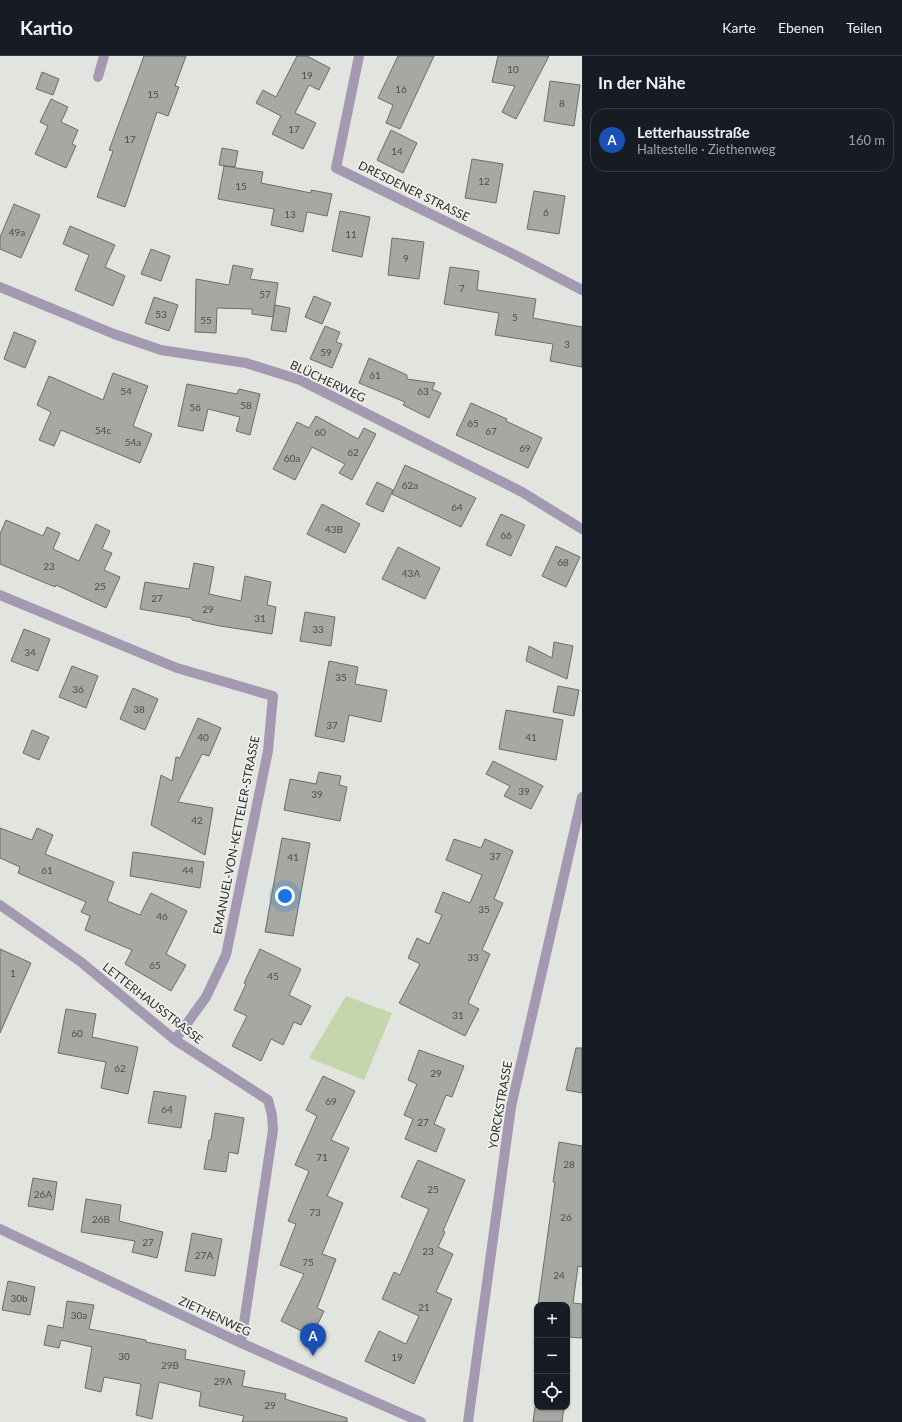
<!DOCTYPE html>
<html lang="de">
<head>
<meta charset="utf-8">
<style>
	:root { --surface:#171b24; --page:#20242c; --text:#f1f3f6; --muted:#9ea1a6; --line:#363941; --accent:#8c9099 }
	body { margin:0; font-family:Lato,sans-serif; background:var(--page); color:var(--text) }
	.controls { position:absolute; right:12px; bottom:12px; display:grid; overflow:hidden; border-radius:8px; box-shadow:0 1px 3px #0004 }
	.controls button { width:36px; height:36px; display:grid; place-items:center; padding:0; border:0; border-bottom:1px solid var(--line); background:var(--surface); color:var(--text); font:20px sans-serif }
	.you { position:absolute; left:285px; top:840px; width:14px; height:14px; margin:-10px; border:3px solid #fff; border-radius:50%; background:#1a73e8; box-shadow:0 0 0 6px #1a73e833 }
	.badge { display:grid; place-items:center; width:26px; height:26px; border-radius:50%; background:var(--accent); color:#fff; font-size:13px; font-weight:700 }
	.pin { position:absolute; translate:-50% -33px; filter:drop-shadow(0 1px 2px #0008) }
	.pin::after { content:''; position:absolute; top:21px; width:14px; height:12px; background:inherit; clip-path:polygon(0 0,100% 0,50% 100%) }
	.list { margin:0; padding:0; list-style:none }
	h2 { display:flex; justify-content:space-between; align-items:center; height:52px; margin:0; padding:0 16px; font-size:17px }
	h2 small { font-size:13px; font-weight:400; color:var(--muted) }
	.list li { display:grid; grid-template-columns:26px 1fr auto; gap:12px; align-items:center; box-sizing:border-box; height:64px; margin:0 8px 8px; padding:0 8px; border:1px solid var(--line); border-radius:16px }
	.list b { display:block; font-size:15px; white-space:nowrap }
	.list p { margin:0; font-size:13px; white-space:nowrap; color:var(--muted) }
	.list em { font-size:13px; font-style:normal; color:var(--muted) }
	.icon { flex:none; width:22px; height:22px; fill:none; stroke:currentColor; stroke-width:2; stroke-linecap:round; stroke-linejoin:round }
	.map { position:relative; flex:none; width:582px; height:1366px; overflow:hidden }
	header { display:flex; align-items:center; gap:24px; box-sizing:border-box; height:56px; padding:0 20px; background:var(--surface); border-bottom:1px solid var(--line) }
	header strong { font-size:19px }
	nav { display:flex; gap:22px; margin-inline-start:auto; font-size:14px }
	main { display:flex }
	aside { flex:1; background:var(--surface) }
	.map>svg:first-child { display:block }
	.green { fill:#c5d6ac }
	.building { fill:#a6a8a4; stroke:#6b6d69 }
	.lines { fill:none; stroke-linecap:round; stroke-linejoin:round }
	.minor { stroke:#a39ab2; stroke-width:10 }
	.labels { text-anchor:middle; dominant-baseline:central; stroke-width:3.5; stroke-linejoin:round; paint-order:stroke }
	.number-label { font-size:10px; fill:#4d4e4c }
	.street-label { font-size:12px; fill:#2f302e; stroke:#eff1ed }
</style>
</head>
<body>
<header>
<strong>Kartio</strong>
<nav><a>Karte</a><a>Ebenen</a><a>Teilen</a></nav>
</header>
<main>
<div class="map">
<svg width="582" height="1366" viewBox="0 0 582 1366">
	<rect width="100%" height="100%" fill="#e2e4df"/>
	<path class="green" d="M346 940 392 957 364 1024 309 1002Z"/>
	<path class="building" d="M144 0H186L175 30 179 31 168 60 157 56 125 151 97 141 113 95 109 94Z
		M297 0H307L330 12 319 34 309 29 295 57 316 67 303 93 272 78 281 60 256 47 263 34 276 41Z
		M398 0H434L400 73 386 67 393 49 378 42Z
		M498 0H549L516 63 502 56 515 30 492 26Z
		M42 16 59 23 53 39 36 33Z
		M550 25 580 29 574 70 544 65Z
		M51 43 68 51 61 66 78 74 72 88 76 90 66 112 35 98 48 70 40 66Z
		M391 74 417 87 403 117 377 104Z
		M222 92 238 95 235 111 219 109Z
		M472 103 503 108 496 147 465 142Z
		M224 110 263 116 261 127 311 137V134L332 138 327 160 307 156 303 176 271 169 274 153 218 143Z
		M534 135 565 140 559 178 527 173Z
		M14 148 40 159 21 202 0 193V181Z
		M340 155 370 161 362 201 332 195Z
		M70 170 115 189 105 211 125 220 113 250 75 234 89 199 63 188Z
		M392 182 424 186 419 223 388 219Z
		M151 193 170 200 161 225 141 218Z
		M233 209 253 213 250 223 278 227 273 261 252 258V253L217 252 216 277 195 276 196 223 229 229Z
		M450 211 479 215 477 234 536 243 533 262 582 271V311L550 305 553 288 495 279 499 257 444 248Z
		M314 240 331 247 322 268 305 261Z
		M154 241 178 249 169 275 145 267Z
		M275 249 290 252 286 276 271 274Z
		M325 270 340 276 336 286 342 288 332 312 310 303Z
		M14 276 36 285 25 312 4 303Z
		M369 302 407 319V323L435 327 432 333 441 337 429 362 403 349 405 346 359 327Z
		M113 317 148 330 133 370 152 378 140 407 61 374 54 390 39 384 51 356 37 349 49 320 103 344Z
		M187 328 237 338 239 333 260 338 250 379 236 375 240 361 208 353 203 375 178 370Z
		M471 347 507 363 506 365 542 382 528 412 456 379Z
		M316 360 358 383 364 372 376 378 352 424 339 417 345 408 312 391 295 424 273 413 297 366 309 372Z
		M405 409 476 442 461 471 392 438Z
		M377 426 393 434 383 456 366 448Z
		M322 448 360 468 345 497 307 478Z
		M501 458 525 469 511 500 486 489Z
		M6 464 43 480 47 471 60 477 53 493 79 505 96 468 110 475 102 493 112 497 104 514 120 521 106 552 56 529 55 531 0 508V478Z
		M556 490 580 501 566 531 542 520Z
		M398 491 440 512 425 543 382 523Z
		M194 507 214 511 209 538 241 545 245 520 271 526 267 549 276 551 272 578 220 570 192 564V562L140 553 145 526 189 533Z
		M305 556 335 561 331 590 300 585Z
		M24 573 50 583 38 615 11 605Z
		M554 586 573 590 567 623 526 605 529 590 552 602Z
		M329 605 358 611 355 628 387 634 381 666 349 659 344 686 315 680Z
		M72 610 98 620 86 652 59 641Z
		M558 630 579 634 574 660 553 656Z
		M133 632 158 643 145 674 120 663Z
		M506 654 563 664 556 704 499 693Z
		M198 662 221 672 209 700 202 698 178 746 213 752 205 799 151 769 161 719 172 725 176 701 180 702Z
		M32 674 49 681 39 704 23 697Z
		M493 705 543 730 531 753 504 740 510 730 486 718Z
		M319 716 341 720 339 729 347 731 340 765 284 754 290 723 316 728Z
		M0 772 32 784 37 772 53 779 45 798 114 826 107 845 140 859 151 837 187 855 166 898 186 909 171 935 125 908 132 894 85 874 90 860 81 856 86 846 18 817 20 811 0 802Z
		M282 782 310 787 293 880 265 876Z
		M454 783 481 792 485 783 513 795 494 843 503 847 482 894 490 898 468 947 479 953 465 980 399 947 420 908 408 902 417 882 429 888 442 859 435 856 443 836 470 847 482 819 446 804Z
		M133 796 204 806 200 832 130 820Z
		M0 893 31 907 0 977Z
		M260 893 301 913 289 939 311 950 301 969 294 966 283 989 271 983 261 1005 232 990 247 960 234 954 246 928 244 927Z
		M66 953 96 958 92 981 138 991 128 1038 101 1032 106 1006 58 997Z
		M576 992H582V1037L566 1034Z
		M419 994 464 1010 452 1041 446 1039 434 1068 445 1073 436 1096 405 1083 413 1063 404 1059 417 1028 408 1024Z
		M323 1020 355 1035 331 1084 349 1092 327 1140 343 1147 322 1198 336 1203 317 1252 324 1255 312 1280 281 1265 304 1218 280 1209 296 1168 288 1165 309 1115 295 1109 317 1060 306 1054Z
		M154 1035 186 1040 181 1072 148 1067Z
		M215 1057 244 1062 238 1098 229 1096 226 1116 204 1113 209 1084H211Z
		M559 1086 582 1090V1211L578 1210 573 1247 582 1248V1282L567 1281V1249H538L555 1126H553Z
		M418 1104 465 1124 443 1175 445 1176 438 1191 453 1198 436 1236 452 1243 414 1328 365 1305 379 1275 406 1288 419 1260 382 1243 394 1216 400 1219 429 1153 401 1141Z
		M33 1122 57 1126 53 1154 28 1150Z
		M86 1143 121 1149 119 1165 163 1176 157 1202 132 1196 135 1185 81 1176Z
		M192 1177 222 1183 215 1220 185 1215Z
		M8 1225 35 1231 30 1259 2 1254Z
		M67 1245 94 1249 89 1273 146 1284V1286L186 1294 185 1303 245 1315 242 1330 286 1338 285 1343 347 1362V1366H242L244 1360 199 1350 201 1336 159 1326 152 1363 136 1359 141 1328 104 1321 101 1336 85 1332 92 1291 61 1284 59 1292 44 1289 48 1269 63 1272Z
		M535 1351H564L562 1366H533Z"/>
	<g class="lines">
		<path class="minor" d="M359 0 336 112 511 197 582 234
			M98 21 104 0
			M0 231 114 278 161 294 246 307 300 324 522 436 582 473
			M0 539 177 612 273 640 268 695 226 899 206 941 175 984
			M0 849 81 906 175 984 268 1044 272 1059 273 1074 241 1287
			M0 1173 241 1287 421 1366
			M468 1366 511 1051 582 741"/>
	</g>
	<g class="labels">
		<g class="number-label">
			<text x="513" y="13">10</text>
			<text x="307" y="19">19</text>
			<text x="401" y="33">16</text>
			<text x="153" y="38">15</text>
			<text x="562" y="47">8</text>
			<text x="294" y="73">17</text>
			<text x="130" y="83">17</text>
			<text x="397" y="95">14</text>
			<text x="484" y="125">12</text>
			<text x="241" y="130">15</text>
			<text x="546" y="156">6</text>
			<text x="290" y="158">13</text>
			<text x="17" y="176">49a</text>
			<text x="351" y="178">11</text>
			<text x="406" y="202">9</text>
			<text x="462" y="232">7</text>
			<text x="265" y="238">57</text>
			<text x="161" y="258">53</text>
			<text x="515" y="261">5</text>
			<text x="206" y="264">55</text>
			<text x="567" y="288">3</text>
			<text x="326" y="296">59</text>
			<text x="375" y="319">61</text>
			<text x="126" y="335">54</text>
			<text x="423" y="335">63</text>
			<text x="246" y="349">58</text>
			<text x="195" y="351">56</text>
			<text x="473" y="367">65</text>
			<text x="103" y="374">54c</text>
			<text x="491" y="375">67</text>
			<text x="320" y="376">60</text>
			<text x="133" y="386">54a</text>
			<text x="525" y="392">69</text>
			<text x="353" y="396">62</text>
			<text x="292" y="402">60a</text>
			<text x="410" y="429">62a</text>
			<text x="457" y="451">64</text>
			<text x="334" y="473">43B</text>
			<text x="506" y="479">66</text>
			<text x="563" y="506">68</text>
			<text x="49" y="510">23</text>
			<text x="411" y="517">43A</text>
			<text x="100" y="530">25</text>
			<text x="157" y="542">27</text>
			<text x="208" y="553">29</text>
			<text x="260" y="562">31</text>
			<text x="318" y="573">33</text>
			<text x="30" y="596">34</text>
			<text x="341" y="621">35</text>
			<text x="78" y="633">36</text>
			<text x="139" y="653">38</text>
			<text x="332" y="669">37</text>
			<text x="203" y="681">40</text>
			<text x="531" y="681">41</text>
			<text x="524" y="735">39</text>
			<text x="317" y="738">39</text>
			<text x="197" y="764">42</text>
			<text x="495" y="800">37</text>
			<text x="293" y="801">41</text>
			<text x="47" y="814">61</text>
			<text x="188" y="814">44</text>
			<text x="484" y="853">35</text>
			<text x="162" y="860">46</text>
			<text x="473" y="901">33</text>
			<text x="155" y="909">65</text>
			<text x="13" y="917">1</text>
			<text x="273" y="920">45</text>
			<text x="458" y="959">31</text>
			<text x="77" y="977">60</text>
			<text x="120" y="1012">62</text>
			<text x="436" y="1017">29</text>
			<text x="331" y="1045">69</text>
			<text x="167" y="1053">64</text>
			<text x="423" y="1066">27</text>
			<text x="322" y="1101">71</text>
			<text x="569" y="1108">28</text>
			<text x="433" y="1133">25</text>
			<text x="43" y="1138">26A</text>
			<text x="315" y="1156">73</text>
			<text x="566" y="1161">26</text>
			<text x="101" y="1163">26B</text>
			<text x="148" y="1186">27</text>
			<text x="428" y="1195">23</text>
			<text x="204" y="1199">27A</text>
			<text x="308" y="1206">75</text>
			<text x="559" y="1219">24</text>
			<text x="19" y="1242">30b</text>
			<text x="424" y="1251">21</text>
			<text x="79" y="1259">30a</text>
			<text x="124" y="1300">30</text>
			<text x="397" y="1301">19</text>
			<text x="170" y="1309">29B</text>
			<text x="223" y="1325">29A</text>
			<text x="270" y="1349">29</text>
		</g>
		<g class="street-label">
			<text transform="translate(414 135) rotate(26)">DRESDENER STRASSE</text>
			<text transform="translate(328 325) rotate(25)">BLÜCHERWEG</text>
			<text transform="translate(236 779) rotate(-79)">EMANUEL-VON-KETTELER-STRASSE</text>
			<text transform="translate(153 947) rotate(38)">LETTERHAUSSTRASSE</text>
			<text transform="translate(500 1049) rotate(-80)">YORCKSTRASSE</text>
			<text transform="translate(215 1260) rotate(25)">ZIETHENWEG</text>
		</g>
	</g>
</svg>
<div class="controls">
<button>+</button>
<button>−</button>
<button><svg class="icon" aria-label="locate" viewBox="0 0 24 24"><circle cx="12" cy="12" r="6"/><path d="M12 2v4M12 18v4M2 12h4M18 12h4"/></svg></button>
</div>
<div class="you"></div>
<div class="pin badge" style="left:313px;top:1300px;background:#1a4fb4">A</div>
</div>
<aside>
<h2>In der Nähe<small></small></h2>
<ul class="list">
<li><span class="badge" style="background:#1a4fb4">A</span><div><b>Letterhausstraße</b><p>Haltestelle · Ziethenweg</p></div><em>160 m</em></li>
</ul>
</aside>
</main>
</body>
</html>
